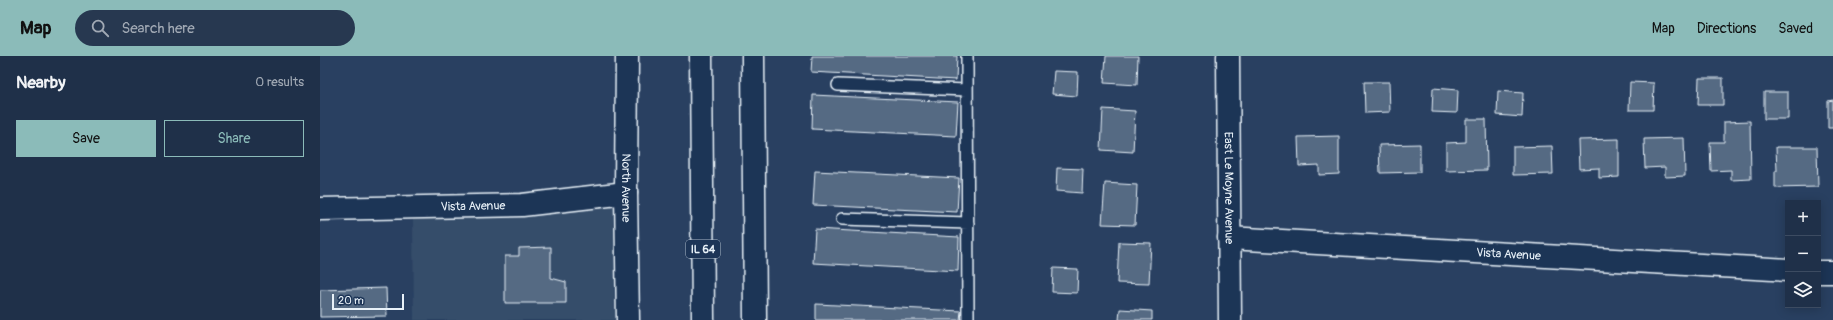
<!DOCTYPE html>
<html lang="en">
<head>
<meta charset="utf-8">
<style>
	:root { --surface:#1f3049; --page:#273850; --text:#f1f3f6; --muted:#a1a9b4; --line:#3c4b61; --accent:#8bbbb9 }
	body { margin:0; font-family:Pangolin,sans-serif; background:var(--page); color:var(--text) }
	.controls { position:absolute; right:12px; bottom:12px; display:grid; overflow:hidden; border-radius:0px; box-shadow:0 2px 10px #0003 }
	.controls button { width:36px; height:36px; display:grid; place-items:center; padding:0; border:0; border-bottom:1px solid var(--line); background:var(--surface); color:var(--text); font:20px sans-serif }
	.scale { position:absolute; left:12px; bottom:10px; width:72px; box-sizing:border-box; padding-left:4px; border:2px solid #e8f1f8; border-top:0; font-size:11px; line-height:14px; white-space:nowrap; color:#e8f1f8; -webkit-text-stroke:3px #1d3557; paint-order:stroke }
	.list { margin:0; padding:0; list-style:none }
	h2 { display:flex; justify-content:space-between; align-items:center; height:52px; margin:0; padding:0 16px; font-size:17px }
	h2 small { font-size:13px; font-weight:400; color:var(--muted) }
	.actions { display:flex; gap:8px; padding:12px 16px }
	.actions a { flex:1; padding:9px 0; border:1px solid var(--accent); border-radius:0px; text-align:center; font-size:14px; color:var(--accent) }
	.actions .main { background:var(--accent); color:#111 }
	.icon { flex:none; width:22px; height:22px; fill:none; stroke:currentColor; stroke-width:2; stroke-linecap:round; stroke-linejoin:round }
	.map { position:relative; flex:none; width:1513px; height:264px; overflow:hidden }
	header { display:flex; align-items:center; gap:24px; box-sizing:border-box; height:56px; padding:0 20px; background:var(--accent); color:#111 }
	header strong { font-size:19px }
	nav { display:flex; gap:22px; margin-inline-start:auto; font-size:14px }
	.search { width:280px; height:36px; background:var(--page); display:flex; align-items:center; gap:10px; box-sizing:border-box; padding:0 14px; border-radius:22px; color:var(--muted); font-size:15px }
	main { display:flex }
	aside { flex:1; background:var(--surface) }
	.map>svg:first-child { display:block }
	.built { fill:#364d6b }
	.building { fill:#556a83; stroke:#e8f1f8 }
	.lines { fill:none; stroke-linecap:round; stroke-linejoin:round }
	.service-casing { stroke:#e8f1f8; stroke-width:14 }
	.minor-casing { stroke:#e8f1f8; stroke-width:25 }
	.primary-casing { stroke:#e8f1f8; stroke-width:25 }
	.service { stroke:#1d3557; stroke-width:11 }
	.minor { stroke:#1d3557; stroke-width:22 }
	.primary { stroke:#1d3557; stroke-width:22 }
	.labels { text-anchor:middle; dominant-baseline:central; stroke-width:3.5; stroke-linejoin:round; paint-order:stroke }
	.shield { fill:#1d3557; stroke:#abb9c8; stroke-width:1 }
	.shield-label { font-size:11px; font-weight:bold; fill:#e8f1f8 }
	.street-label { font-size:12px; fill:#e8f1f8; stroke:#1d3557 }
</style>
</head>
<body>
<header>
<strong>Map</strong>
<div class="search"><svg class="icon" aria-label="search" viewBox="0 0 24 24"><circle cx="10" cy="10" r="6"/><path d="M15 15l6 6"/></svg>Search here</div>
<nav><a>Map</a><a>Directions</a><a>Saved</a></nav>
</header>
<main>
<aside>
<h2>Nearby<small>0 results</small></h2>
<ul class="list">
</ul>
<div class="actions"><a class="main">Save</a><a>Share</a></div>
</aside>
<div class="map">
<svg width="1513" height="264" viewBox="0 0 1513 264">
	<rect width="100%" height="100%" fill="#294061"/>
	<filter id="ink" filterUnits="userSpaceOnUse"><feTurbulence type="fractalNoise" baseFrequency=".025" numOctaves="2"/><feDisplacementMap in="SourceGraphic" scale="8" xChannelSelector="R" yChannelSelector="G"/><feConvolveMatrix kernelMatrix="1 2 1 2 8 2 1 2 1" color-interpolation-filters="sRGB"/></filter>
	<g filter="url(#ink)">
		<path class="built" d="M294 148 295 264H94L93 158Z"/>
		<path class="building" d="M492 0H637L636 24 491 16Z
			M786 0H818L817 29 784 27Z
			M734 15 758 16 757 40 732 38Z
			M1379 22H1403V49H1378Z
			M1044 26H1069L1070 56 1045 57Z
			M1310 26 1334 27 1333 54H1309Z
			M1113 32 1138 34 1137 57 1112 56Z
			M1178 35 1203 37 1202 61 1177 59Z
			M1444 36H1468V63H1444Z
			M493 39 638 46 636 80 492 73Z
			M1513 44V72H1508V45Z
			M783 53 815 55 813 96 781 94Z
			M1146 63H1166L1167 114 1126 115V87L1146 86Z
			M1430 65 1431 123 1411 124V114L1391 115 1390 86H1404V66Z
			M1019 80V118L999 119V109L979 110 978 81Z
			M1364 82 1365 120 1345 121V111L1325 112 1324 83Z
			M1299 83V121L1279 122V112L1259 113 1258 84Z
			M1100 88V116L1060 117 1059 89Z
			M1232 90 1233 118 1193 119V91Z
			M1456 91H1497L1498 131 1455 132V115H1457Z
			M737 112 763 113 762 137 736 135Z
			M495 115 639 122 637 156 493 149Z
			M785 127 817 129 815 169 782 168Z
			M495 173 639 181 638 215 493 207Z
			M799 186 831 187 829 228 797 227Z
			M231 191V222L246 226V247H185V200H199V192Z
			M733 212 758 213 757 237 732 236Z
			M66 232 67 260 0 261V234Z
			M496 248 641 255 640 264H496Z
			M800 253 832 255V264H799Z"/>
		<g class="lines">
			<defs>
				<path id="service" d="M647 0 648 264
					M518 29 647 34
					M522 163 648 167"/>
				<g id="minor">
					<path d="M433 0 435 264"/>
					<path id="s1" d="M908 0 910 264"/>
					<path id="s2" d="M0 153 202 149 306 137"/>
					<path id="s3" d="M909 182 1468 214"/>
					<path d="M1498 216H1513"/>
				</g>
				<g id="primary">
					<path id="s4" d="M307 0 306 137 308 264"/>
					<path d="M381 0 383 264"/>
				</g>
			</defs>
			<use href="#service" class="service-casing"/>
			<use href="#minor" class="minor-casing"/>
			<use href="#primary" class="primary-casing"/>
			<use href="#service" class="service"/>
			<use href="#minor" class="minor"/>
			<use href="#primary" class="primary"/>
		</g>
	</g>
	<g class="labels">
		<rect class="shield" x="366" y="184" width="34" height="18" rx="3"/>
		<g class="shield-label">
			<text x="383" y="193">IL 64</text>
		</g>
		<g class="street-label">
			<text stroke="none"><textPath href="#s4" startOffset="132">North Avenue</textPath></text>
			<text stroke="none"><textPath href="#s1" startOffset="132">East Le Moyne Avenue</textPath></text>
			<text stroke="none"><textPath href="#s2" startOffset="153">Vista Avenue</textPath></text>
			<text stroke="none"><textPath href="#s3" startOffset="280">Vista Avenue</textPath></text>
		</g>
	</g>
</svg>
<div class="controls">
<button>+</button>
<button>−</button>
<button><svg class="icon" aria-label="layers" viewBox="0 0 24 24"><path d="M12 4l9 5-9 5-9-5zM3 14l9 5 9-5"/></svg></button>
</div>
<div class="scale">20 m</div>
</div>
</main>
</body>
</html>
